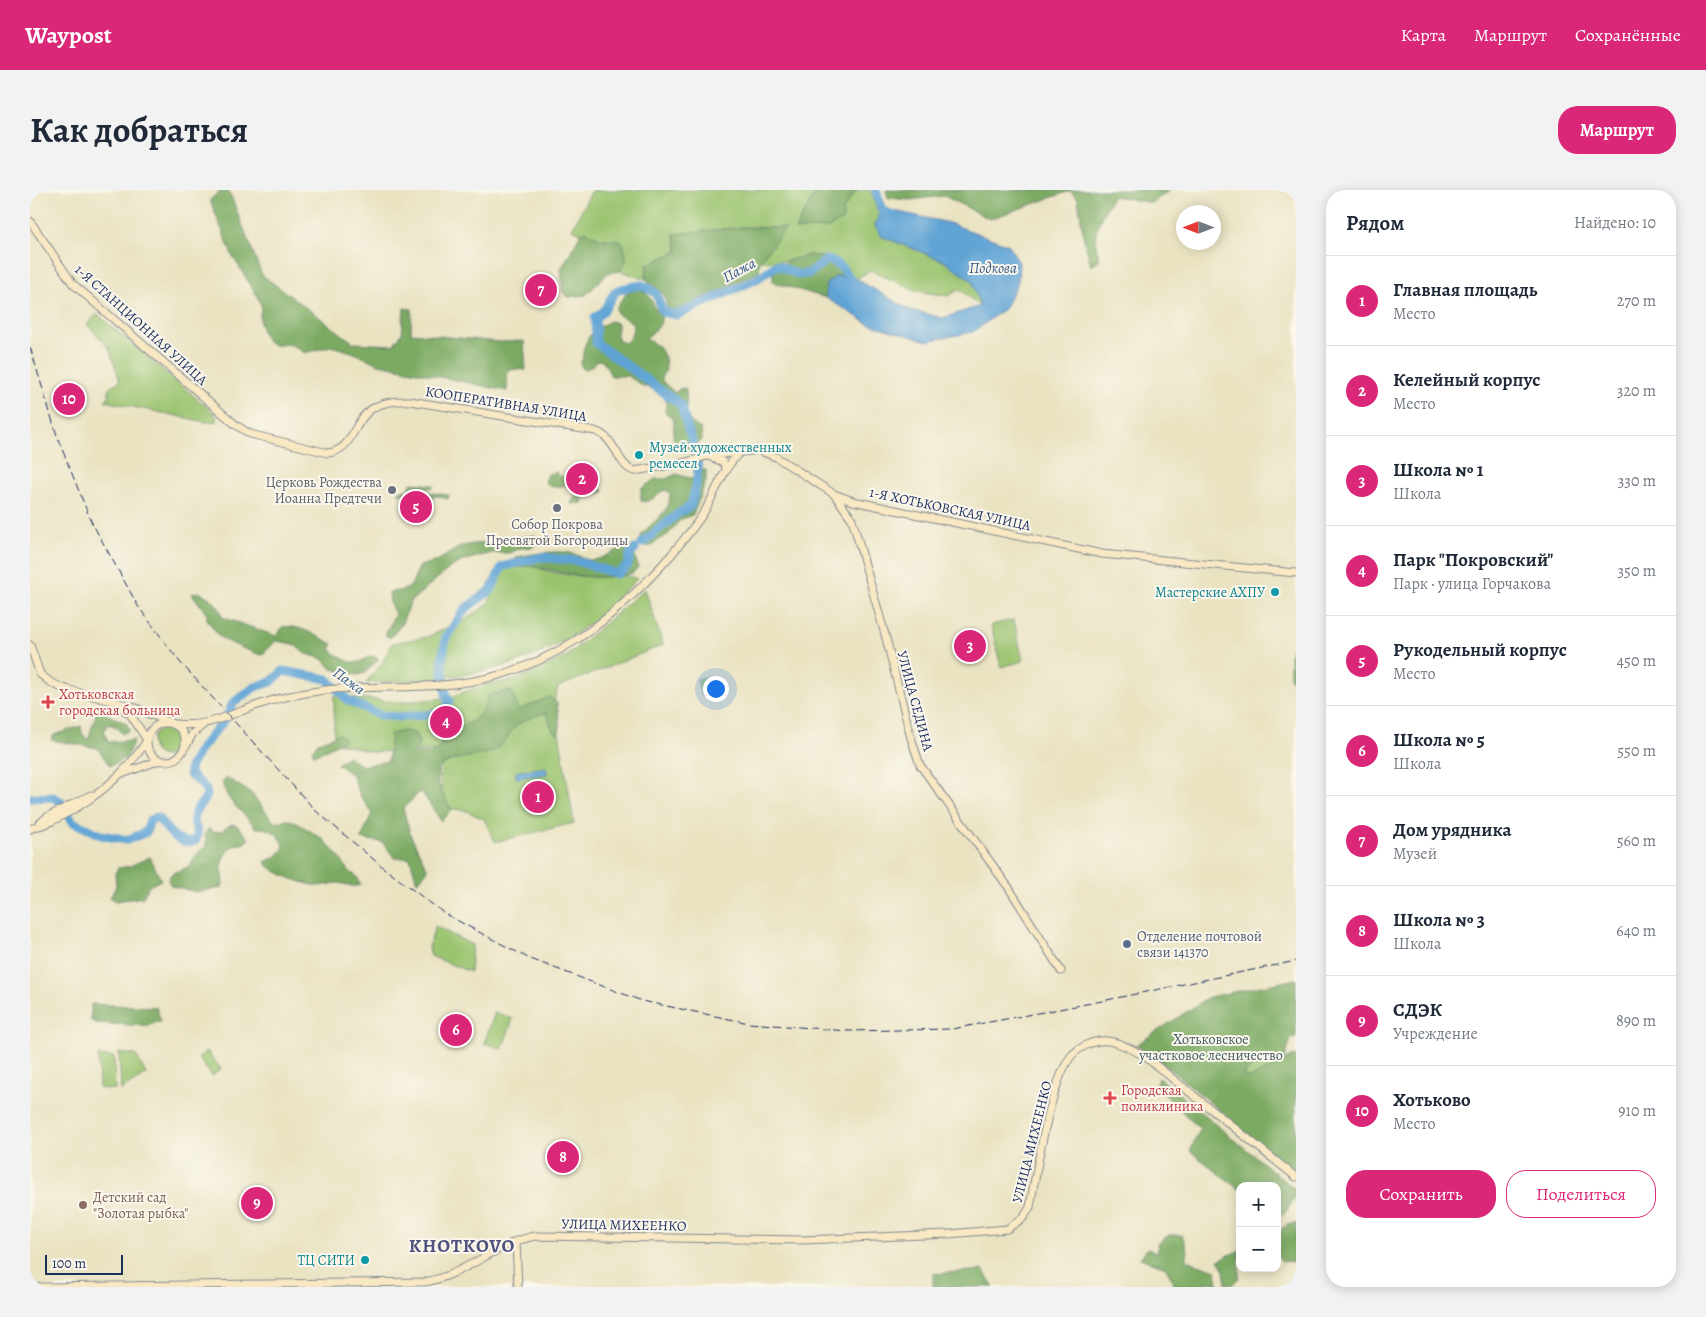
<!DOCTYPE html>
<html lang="ru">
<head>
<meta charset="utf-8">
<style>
	:root { --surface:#fff; --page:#f2f2f3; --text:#1f2937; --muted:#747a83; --line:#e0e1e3; --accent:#db2777 }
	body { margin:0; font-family:Alegreya,serif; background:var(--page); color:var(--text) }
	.controls { position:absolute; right:15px; bottom:15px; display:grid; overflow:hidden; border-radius:10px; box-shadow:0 2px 12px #0003 }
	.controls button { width:45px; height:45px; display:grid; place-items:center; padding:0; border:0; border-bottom:1px solid var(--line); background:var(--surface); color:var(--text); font:25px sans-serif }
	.compass { position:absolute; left:1146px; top:15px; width:45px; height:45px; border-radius:50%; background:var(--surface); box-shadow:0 2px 12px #0003; rotate:270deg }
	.scale { position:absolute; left:15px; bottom:12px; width:78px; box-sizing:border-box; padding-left:5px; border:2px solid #1b2f5e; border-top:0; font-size:14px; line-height:18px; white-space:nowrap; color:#1b2f5e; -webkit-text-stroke:4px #fbf7ec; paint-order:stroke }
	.you { position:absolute; left:685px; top:498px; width:18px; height:18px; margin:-12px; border:4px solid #fff; border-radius:50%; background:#1a73e8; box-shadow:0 0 0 8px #1a73e833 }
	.badge { display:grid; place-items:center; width:32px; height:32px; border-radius:50%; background:var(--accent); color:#fff; font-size:16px; font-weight:700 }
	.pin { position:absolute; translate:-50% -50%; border:2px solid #fff; box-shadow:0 1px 5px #0006 }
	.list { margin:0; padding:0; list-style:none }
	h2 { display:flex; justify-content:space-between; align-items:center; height:65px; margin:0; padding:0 20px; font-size:21px }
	h2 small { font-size:16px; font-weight:400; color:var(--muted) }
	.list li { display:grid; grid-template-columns:32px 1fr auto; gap:15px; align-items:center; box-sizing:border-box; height:90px; padding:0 20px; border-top:1px solid var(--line) }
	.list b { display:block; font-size:19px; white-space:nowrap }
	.list p { margin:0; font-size:16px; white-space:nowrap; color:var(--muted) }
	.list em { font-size:16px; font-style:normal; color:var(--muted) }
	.actions { display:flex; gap:10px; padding:15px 20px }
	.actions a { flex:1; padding:11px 0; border:1px solid var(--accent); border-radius:20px; text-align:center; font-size:18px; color:var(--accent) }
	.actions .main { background:var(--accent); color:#fff }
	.map { position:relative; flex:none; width:1266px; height:1097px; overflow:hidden; border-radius:20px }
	header { display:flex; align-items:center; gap:30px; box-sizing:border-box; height:70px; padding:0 25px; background:var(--accent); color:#fff }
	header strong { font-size:24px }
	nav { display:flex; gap:28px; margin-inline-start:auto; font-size:18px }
	.intro { display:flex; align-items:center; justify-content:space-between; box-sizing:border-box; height:120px; padding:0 30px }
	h1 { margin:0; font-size:35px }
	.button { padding:12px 22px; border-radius:20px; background:var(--accent); color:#fff; font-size:18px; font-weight:700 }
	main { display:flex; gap:30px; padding:0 30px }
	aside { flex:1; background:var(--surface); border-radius:20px; box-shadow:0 2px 12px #0003 }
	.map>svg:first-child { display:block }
	.green { fill:#9bc470; stroke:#5b7a67 }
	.forest { fill:#7caa62; stroke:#4c6c60; fill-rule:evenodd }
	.water { fill:#61a4d5; stroke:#3e6a9a }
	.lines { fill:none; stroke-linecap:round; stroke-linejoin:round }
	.river { stroke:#61a4d5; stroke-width:9 }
	.secondary-casing { stroke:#828990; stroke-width:9 }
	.secondary { stroke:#f8e8c3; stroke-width:7 }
	.rail { stroke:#1b2f5e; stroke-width:1; stroke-dasharray:8 4; stroke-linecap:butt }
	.culture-dot { fill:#0f9aa8; stroke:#fbf7ec; stroke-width:2 }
	.worship-dot { fill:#6b7280; stroke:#fbf7ec; stroke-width:2 }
	.health-dot { fill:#e0444e; stroke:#fbf7ec; stroke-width:2 }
	.service-dot { fill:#5c6f8a; stroke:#fbf7ec; stroke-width:2 }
	.education-dot { fill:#8d6e63; stroke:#fbf7ec; stroke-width:2 }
	.labels { text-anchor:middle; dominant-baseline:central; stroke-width:4; stroke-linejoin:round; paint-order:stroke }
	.street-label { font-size:14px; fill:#1b2f5e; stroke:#fbf7ec }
	.culture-label { font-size:14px; fill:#0d838f; stroke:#fbf7ec; text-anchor:end }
	.worship-label { font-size:14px; fill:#5b616d; stroke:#fbf7ec; text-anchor:end }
	.health-label { font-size:14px; fill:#be3a42; stroke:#fbf7ec; text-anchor:start }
	.service-label { font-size:14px; fill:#4e5e75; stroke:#fbf7ec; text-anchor:start }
	.park-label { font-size:14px; fill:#415c63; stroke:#fbf7ec }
	.education-label { font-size:14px; fill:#785e54; stroke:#fbf7ec; text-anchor:start }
	.water-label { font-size:15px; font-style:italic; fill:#345888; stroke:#fbf7ec }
	.district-label { font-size:19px; font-weight:bold; letter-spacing:1px; fill:#515481; stroke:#fbf7ec }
</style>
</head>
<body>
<header>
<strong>Waypost</strong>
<nav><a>Карта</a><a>Маршрут</a><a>Сохранённые</a></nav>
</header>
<div class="intro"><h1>Как добраться</h1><a class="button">Маршрут</a></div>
<main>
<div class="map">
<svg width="1266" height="1097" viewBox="0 0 1266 1097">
	<rect width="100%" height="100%" fill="#fbf7ec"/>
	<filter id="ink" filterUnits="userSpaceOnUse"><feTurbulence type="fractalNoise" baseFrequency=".02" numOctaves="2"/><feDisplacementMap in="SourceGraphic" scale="10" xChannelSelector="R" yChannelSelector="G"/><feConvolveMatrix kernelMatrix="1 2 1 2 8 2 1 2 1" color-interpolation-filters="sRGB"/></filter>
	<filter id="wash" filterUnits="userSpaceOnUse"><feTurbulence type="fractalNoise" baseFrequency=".0096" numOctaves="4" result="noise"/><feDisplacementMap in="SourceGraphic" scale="20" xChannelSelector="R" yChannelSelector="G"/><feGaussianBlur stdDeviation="1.12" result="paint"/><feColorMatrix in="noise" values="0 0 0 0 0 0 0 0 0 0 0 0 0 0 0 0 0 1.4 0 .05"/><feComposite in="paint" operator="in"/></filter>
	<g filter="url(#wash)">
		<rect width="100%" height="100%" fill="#eae3c2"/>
		<path class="green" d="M562 0H787L765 39 798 38 825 1 841 0 849 26 845 35 851 46 914 71 943 91 950 116 929 99 919 106 886 101 840 80 827 89 804 68 779 65 757 71H729L755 38 713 37 644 44 648 61 617 75 616 89 590 81C598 72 594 64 593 53L572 49 556 42 551 43 542 39Z
			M67 124 184 223 188 231 176 232 75 211 79 206V197L90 191 79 158 57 134Z
			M502 375C522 385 551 387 572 387 585 387 595 383 607 389 589 406 571 426 551 440 485 486 412 489 336 493L352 473 362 453 397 447 436 429 457 415 475 379Z
			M615 399 633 455 528 497 524 512 544 633 465 652 454 629 434 620 411 618 410 560 342 562 304 552V506L370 512 418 508 456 494 486 490 537 466Z
			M984 430 993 471 971 477 961 435Z
			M677 488 681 503 671 505 667 490Z
			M122 552a14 14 0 1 1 28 0a14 14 0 1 1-28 0Z
			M405 736 442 755 440 782 401 766 399 757Z
			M465 822 483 829 472 859 454 853Z
			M177 861 191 879 182 886 168 868Z
			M89 863 106 865 116 884 91 900Z
			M68 866 84 867 85 900 69 898Z
			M1244 873 1242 879 1219 888 1214 887 1215 882 1224 876Z"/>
		<path class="forest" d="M787 0H828L825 1 813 20V30L798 38 765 40Z
			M856 0H1140L1122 13 1083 6C1071 27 1059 45 1070 69L1061 76 1054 50 1048 9 1040 1 960 29 914 6 879 10 858 8Z
			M190 1H199L232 85 324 153 363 155 372 143 374 118 382 119 381 143 469 152 494 151 496 180 478 179 477 201 349 174 322 162 301 156 275 163C271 161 266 156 261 155 256 153 250 156 245 155 231 152 227 129 232 117L226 104 202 65 180 10Z
			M713 37 756 38 730 71 729 82 649 119 638 120 634 105 616 89 617 75 648 61 644 44Z
			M556 42 572 49 588 50 593 53 597 70 590 81 578 83 556 105 538 107 533 102 531 79 551 43Z
			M779 65 804 68 823 87 806 86 796 94V108L743 92V82L757 71Z
			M606 99C622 100 621 117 631 125 633 137 624 141 616 148L630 158 635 168 636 181 632 185V191L645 203 649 199 655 198C661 216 646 226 671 239L672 250 660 262H654L643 248 644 230 635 222 636 211 629 201 613 196 598 186H581L573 171 568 170 559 178 553 179 550 174C554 168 552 164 554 158 559 142 567 137 581 131L587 133V145L589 151 595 153C602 148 604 140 602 132L587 124 586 118 596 104Z
			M672 280H676V291L663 325C642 330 647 340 634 347 628 350 625 351 621 356H615L611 346C620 332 640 325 640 304L636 300C625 302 624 314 611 311V299L625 289H636L646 284 663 289Z
			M526 282 530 286 540 287 539 294C531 296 521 300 515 292L518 284Z
			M381 293 403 295V298H397L396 302 419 305 418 309 409 306 397 308 392 303 369 304V301L379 300Z
			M573 299 574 302 552 309 553 313 541 314 547 301Z
			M505 345 507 352 503 357 491 358 480 363H462L435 370 421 377 381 411 371 435 360 448 355 445 365 424 360 414 359 402C388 399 378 396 390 376L407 371 431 356Z
			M597 356 605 366 608 377 603 383C583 388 560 388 540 384 519 381 507 374 485 377L484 372 487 367C500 364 532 359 544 364 551 366 554 370 562 370 573 370 586 359 597 356Z
			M168 402C179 406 191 415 192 427L246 446 248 445 252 437C269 434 288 447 303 454L300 460C308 465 319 475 329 472 335 470 337 466 343 466L349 469 335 483 328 485 315 483 302 479 293 469 274 463 264 454 246 451 232 465C225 464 195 451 190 447 184 442 183 435 177 431V424L162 404Z
			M1266 448V490L1260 489V465Z
			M481 501 489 520 519 507 527 513 530 539 527 544 523 541 516 523C505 526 492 530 484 538 477 546 474 557 463 561 444 569 424 565 408 578V595L422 620 411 631 391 601 373 619 381 646 398 680 387 692 380 668H365L352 652 331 649 342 623 331 607 322 585 307 574 318 566 332 576 358 571 361 544 373 541 385 543 389 553 385 563 407 562 418 540C444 531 449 533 459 505Z
			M57 518H71L78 525 96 533 100 540 92 544 87 537 78 534 74 541 78 552 104 550 96 568 80 576 67 558 21 550 24 545 51 536 52 543 58 550 66 524Z
			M310 544 315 550 284 565 282 560 288 552Z
			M197 588 221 603 245 633 257 630 264 631 293 649 310 668 317 679 327 687 331 695C321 698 317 694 308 693 301 693 295 696 288 696 274 694 241 683 235 672L247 666 254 657C248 642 241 638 226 638 214 622 197 614 192 592Z
			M202 634 208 636 219 649 213 654C202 653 193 663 192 675 191 684 197 689 191 698L166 702 141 696 138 690 141 684 160 676 166 665 176 656 175 643 179 638 184 642 191 641Z
			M120 667 131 690 119 696 113 707 86 711 80 708 86 696 85 683 88 678 100 676Z
			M1266 789V848L1261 849 1254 871 1266 865V984L1146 884 1106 855 1179 807ZM1243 873 1242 878 1219 888 1214 887 1215 882 1224 876Z
			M61 814 126 817 131 831 117 836 66 833 61 831Z
			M1129 888 1266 1000V1007L1254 1024H1247V996H1210V1000L1160 961 1170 939 1125 895Z
			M1266 1033V1072L1252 1071 1247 1065V1042L1257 1035Z
			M1139 1045H1152L1158 1061 1156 1070 1186 1080 1188 1094 1176 1092 1177 1097H1145L1136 1077 1110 1068 1117 1059 1128 1062 1127 1053Z
			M1210 1060 1209 1088 1202 1095 1196 1094 1194 1081 1189 1070Z
			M953 1080 964 1097H903V1084Z"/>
		<path class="water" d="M852 20H860L919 33 979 55 989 73 988 92 974 119 943 142 897 151 839 134 796 108V94L806 86 823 87 880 120 913 128 950 116 942 91 914 71 851 46 845 35Z
			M516 577 517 584 486 588V582Z"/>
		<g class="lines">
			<path class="river" d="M846 0 852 20 863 25
				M612 353 650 322 660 317C677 268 662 260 651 215L566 153 565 127C578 122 579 105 588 100 589 99 609 95 612 95L626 103 633 122 647 125 725 90 747 75 769 85 780 83 796 70C810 71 818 86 825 96
				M0 608 23 607 30 611 43 632 71 645 97 650 116 642 120 630 127 627C136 637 147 657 165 651 171 643 164 638 164 629 163 608 196 611 160 585V577L171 558 196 528 203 513 225 497 241 492 253 481 297 489 319 511 350 525 369 527 415 523 419 510 416 505 412 471 416 447 435 419 461 400 472 377 510 367 547 371 587 384 598 375 600 364 605 359"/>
		</g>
	</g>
	<g filter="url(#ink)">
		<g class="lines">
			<defs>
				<path id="secondary" d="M0 31 43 94 206 235 220 244 298 263C335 258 314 208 380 211L565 241C587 248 587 276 604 281L653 273 677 266 728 260 746 267 804 304 823 311 1072 364 1266 383
					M681 267 693 272 697 280
					M804 304 822 329 856 448 881 548 890 575 979 698 1031 781
					M0 455 10 484 20 492 32 498 101 516 141 533
					M117 552a19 19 0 1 1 38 0a19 19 0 1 1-38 0Z
					M145 534C178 538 198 525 228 515 250 507 272 503 295 500 337 495 380 499 423 494 516 484 582 432 642 364 653 350 665 337 674 322 686 303 694 275 712 261
					M156 556 163 543 173 535
					M95 583 130 570
					M9 634 17 627 61 605
					M0 639C7 636 15 635 22 631 59 613 95 586 117 550L100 524 83 512
					M486 1051 488 1097
					M9 1097 395 1092C435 1085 465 1054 505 1046L772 1050 919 1044 977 1039 994 1027 1000 1017C1006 983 1021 887 1043 864 1050 857 1061 852 1070 851 1085 849 1100 859 1113 865L1266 987"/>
			</defs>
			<use href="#secondary" class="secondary-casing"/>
			<use href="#secondary" class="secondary"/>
			<path class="rail" d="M0 157 28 249 61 331 108 416 149 471 286 621 355 679 415 724 498 768 612 811 719 833 818 841 922 839 1067 812 1266 771"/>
		</g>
	</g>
	<g class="culture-dot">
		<circle cx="609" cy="265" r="5"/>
		<circle cx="1245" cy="402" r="5"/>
		<circle cx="335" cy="1070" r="5"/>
	</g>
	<g class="worship-dot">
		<circle cx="362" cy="300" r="5"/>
		<circle cx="527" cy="318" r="5"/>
	</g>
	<g class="health-dot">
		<path d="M15.5 504.5h5v5h5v5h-5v5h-5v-5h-5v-5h5z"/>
		<path d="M1077.5 900.5h5v5h5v5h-5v5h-5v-5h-5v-5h5z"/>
	</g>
	<circle class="service-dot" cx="1097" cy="754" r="5"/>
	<circle class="education-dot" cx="53" cy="1015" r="5"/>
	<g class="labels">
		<g class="street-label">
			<text transform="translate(111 135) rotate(42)">1-Я СТАНЦИОННАЯ УЛИЦА</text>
			<text transform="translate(476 214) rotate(9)">КООПЕРАТИВНАЯ УЛИЦА</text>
			<text transform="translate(920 319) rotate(12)">1-Я ХОТЬКОВСКАЯ УЛИЦА</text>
			<text transform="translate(885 511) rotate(75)">УЛИЦА СЕДИНА</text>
			<text transform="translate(1002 952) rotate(-76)">УЛИЦА МИХЕЕНКО</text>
			<text transform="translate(594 1035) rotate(1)">УЛИЦА МИХЕЕНКО</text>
		</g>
		<g class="culture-label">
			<text x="619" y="257" text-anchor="start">Музей художественных<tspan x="619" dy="16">ремесел</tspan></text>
			<text x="1235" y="402">Мастерские АХПУ</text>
			<text x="325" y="1070">ТЦ СИТИ</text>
		</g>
		<g class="worship-label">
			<text x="352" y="292">Церковь Рождества<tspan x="352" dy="16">Иоанна Предтечи</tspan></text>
			<text x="527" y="334" text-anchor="middle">Собор Покрова<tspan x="527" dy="16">Пресвятой Богородицы</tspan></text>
		</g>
		<g class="health-label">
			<text x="29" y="504">Хотьковская<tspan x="29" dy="16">городская больница</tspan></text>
			<text x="1091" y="900">Городская<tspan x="1091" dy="16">поликлиника</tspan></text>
		</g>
		<g class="service-label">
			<text x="1107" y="746">Отделение почтовой<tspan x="1107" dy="16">связи 141370</tspan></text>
		</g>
		<g class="park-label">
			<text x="1181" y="849">Хотьковское<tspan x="1181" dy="16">участковое лесничество</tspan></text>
		</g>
		<g class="education-label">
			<text x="63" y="1007">Детский сад<tspan x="63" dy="16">"Золотая рыбка"</tspan></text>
		</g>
		<g class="water-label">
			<text x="963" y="78">Подкова</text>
			<text transform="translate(709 80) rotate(-28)">Пажа</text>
			<text transform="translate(319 491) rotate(36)">Пажа</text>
		</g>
		<g class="district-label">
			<text x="432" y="1056">KHOTKOVO</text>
		</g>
	</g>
</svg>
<div class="controls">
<button>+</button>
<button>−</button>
</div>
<svg class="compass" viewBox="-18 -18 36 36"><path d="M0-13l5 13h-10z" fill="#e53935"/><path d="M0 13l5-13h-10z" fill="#747a83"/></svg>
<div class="scale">100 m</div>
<div class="you"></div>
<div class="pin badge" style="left:508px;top:607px">1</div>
<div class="pin badge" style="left:552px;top:289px">2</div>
<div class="pin badge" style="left:940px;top:456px">3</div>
<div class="pin badge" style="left:416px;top:532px">4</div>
<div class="pin badge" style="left:386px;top:317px">5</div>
<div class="pin badge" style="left:426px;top:840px">6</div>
<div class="pin badge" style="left:511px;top:100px">7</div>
<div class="pin badge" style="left:533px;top:967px">8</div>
<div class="pin badge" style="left:227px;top:1013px">9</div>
<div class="pin badge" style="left:39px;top:209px">10</div>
</div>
<aside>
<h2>Рядом<small>Найдено: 10</small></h2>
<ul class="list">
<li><span class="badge">1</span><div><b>Главная площадь</b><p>Место</p></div><em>270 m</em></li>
<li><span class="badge">2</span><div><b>Келейный корпус</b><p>Место</p></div><em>320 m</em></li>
<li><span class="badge">3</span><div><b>Школа № 1</b><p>Школа</p></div><em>330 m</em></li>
<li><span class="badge">4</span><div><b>Парк &quot;Покровский&quot;</b><p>Парк · улица Горчакова</p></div><em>350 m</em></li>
<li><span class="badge">5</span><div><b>Рукодельный корпус</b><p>Место</p></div><em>450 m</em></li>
<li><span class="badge">6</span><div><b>Школа № 5</b><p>Школа</p></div><em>550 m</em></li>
<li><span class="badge">7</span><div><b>Дом урядника</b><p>Музей</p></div><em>560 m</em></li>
<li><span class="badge">8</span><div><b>Школа № 3</b><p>Школа</p></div><em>640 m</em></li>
<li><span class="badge">9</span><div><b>СДЭК</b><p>Учреждение</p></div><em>890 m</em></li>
<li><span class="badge">10</span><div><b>Хотьково</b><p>Место</p></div><em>910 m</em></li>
</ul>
<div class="actions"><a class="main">Сохранить</a><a>Поделиться</a></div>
</aside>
</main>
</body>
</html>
